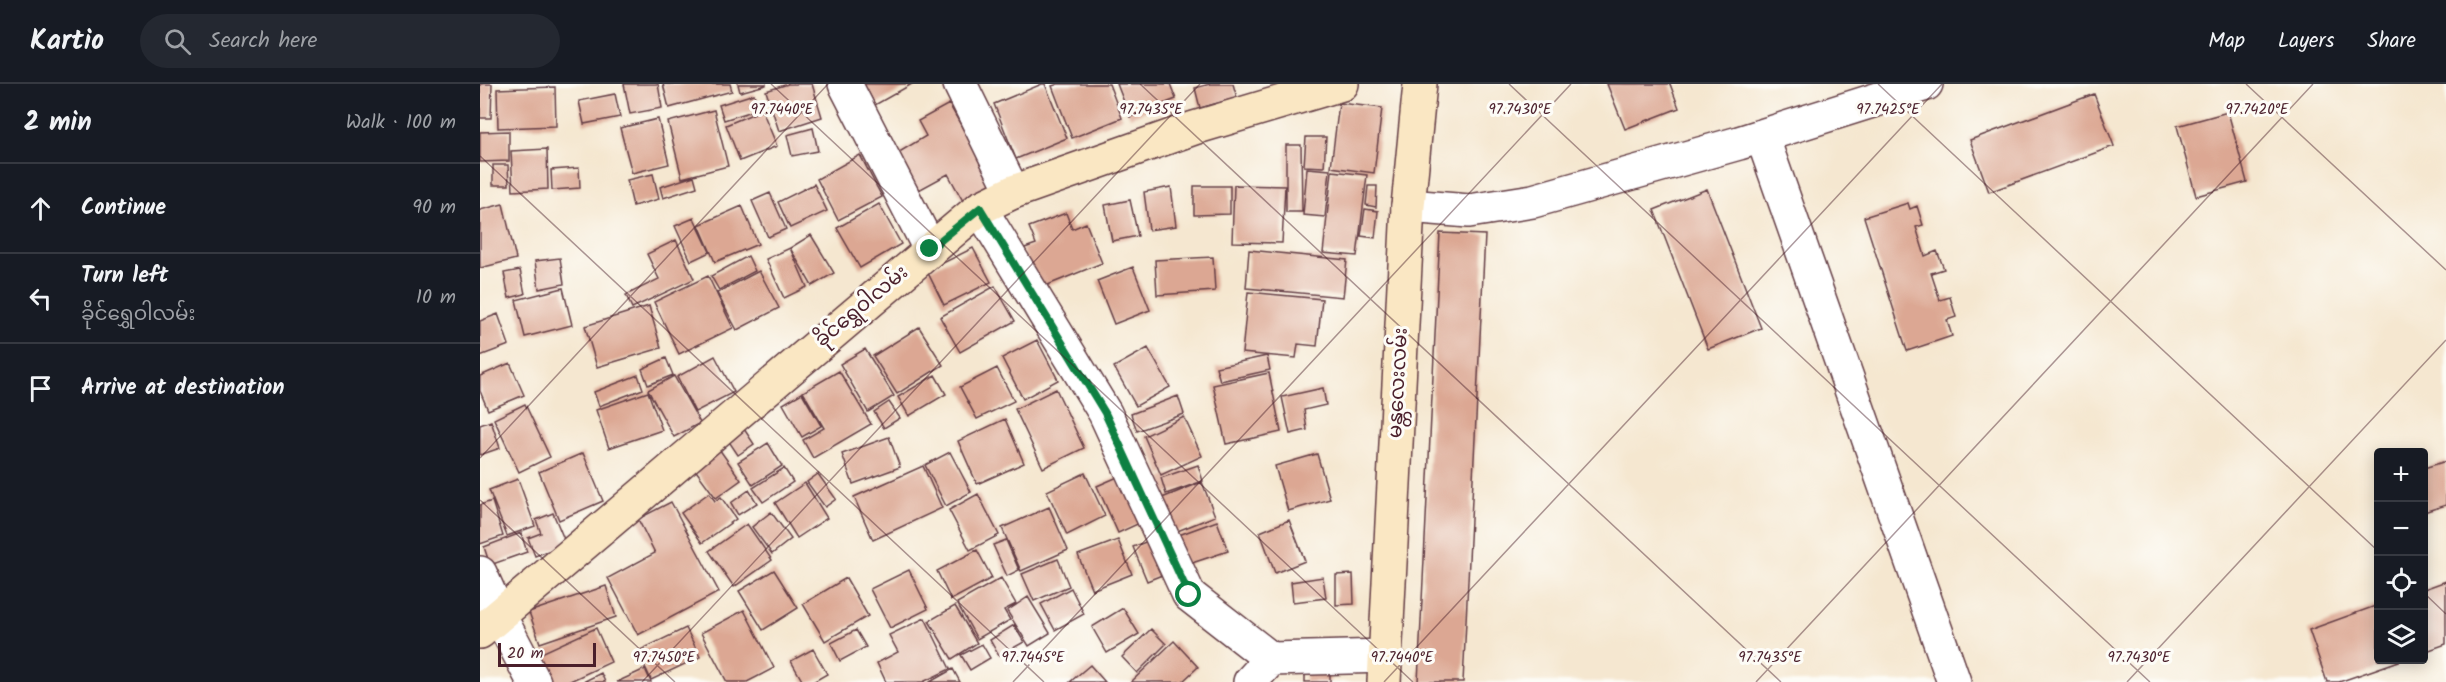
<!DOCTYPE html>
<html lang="en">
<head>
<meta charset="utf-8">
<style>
	:root { --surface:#171b24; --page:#242831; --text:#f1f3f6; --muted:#9ea1a6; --line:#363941 }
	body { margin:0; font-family:Kalam,"Noto Sans Myanmar",sans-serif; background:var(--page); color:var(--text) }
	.controls { position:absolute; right:18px; bottom:18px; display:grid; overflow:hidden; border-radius:6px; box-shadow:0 3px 15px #0003 }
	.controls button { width:54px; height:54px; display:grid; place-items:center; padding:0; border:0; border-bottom:2px solid var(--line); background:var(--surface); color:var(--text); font:30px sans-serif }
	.scale { position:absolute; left:18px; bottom:15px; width:98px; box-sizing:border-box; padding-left:6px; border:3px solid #4a1f2b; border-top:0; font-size:16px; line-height:21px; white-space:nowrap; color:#4a1f2b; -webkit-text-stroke:4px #fdfcf7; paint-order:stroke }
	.stop { position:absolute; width:18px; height:18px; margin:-14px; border:4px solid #0b8043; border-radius:50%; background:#fff }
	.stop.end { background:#0b8043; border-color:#fff; box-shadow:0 2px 6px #0008 }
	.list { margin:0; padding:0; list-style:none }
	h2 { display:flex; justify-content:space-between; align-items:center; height:78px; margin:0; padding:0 24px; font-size:26px }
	h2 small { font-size:20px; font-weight:400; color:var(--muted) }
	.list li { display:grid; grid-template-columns:39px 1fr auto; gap:18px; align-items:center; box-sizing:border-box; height:90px; padding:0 24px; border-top:2px solid var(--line) }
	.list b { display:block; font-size:22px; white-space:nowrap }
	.list p { margin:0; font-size:20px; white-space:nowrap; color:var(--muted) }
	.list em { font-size:20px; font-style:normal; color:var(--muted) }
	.icon { flex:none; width:33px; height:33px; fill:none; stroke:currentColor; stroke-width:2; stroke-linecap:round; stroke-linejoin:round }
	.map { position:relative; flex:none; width:1966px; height:598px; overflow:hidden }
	header { display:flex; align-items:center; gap:36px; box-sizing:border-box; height:84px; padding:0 30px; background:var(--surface); border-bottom:2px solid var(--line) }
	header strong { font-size:28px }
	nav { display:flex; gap:33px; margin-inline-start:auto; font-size:21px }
	.search { width:420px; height:54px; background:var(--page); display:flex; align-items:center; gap:15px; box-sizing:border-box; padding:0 21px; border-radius:33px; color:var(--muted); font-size:22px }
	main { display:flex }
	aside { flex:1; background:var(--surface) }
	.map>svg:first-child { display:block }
	.building { fill:#dca793 }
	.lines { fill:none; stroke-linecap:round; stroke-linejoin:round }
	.street-casing { stroke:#643d44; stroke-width:36 }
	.secondary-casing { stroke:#643d44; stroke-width:36 }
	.street { stroke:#fff; stroke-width:33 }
	.secondary { stroke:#fae7c3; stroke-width:33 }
	.route { stroke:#0b8043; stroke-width:8 }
	.ticks { fill:none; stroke:#4a1f2b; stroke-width:1.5; stroke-opacity:0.45 }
	.labels { text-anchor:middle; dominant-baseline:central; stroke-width:6; stroke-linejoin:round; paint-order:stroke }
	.street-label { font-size:20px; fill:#4a1f2b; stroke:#fdfcf7 }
	.ticks-label { font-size:15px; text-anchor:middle; fill:#4a1f2b; stroke:#fdfcf7; stroke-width:6; stroke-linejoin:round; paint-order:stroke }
</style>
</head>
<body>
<header>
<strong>Kartio</strong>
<div class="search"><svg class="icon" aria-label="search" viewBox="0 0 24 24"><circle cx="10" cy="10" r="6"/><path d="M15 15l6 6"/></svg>Search here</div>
<nav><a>Map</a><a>Layers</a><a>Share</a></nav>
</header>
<main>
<aside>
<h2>2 min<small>Walk · 100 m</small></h2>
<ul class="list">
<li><svg class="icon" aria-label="ahead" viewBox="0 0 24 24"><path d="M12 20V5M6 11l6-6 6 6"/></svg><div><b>Continue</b></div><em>90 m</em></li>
<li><svg class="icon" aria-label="left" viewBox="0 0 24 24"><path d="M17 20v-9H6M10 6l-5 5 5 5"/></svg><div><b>Turn left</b><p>ခိုင်ရွှေဝါလမ်း</p></div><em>10 m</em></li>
<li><svg class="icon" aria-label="arrive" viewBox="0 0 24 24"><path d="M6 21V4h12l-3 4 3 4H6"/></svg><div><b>Arrive at destination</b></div></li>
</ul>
</aside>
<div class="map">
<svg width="1966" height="598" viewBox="0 0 1966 598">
	<rect width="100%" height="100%" fill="#fdfcf7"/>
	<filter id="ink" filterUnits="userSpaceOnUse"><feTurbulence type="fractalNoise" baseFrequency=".0167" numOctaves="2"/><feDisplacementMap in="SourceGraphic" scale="12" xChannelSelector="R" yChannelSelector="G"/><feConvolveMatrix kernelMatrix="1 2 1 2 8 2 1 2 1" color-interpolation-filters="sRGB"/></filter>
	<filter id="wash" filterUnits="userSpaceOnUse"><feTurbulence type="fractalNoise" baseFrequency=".008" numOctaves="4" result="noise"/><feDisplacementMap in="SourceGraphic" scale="24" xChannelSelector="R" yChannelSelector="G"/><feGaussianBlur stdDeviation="1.35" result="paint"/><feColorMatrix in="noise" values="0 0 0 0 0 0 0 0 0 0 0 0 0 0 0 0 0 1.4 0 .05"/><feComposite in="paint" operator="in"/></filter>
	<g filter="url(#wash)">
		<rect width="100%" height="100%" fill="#f5e7d0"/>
		<g id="blocks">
			<path class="building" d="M0 0H12L11 34H0Z
				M144 0H178L182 24 150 30Z
				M183 0H250L252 7 189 24Z
				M258 0H286V1L260 8Z
				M308 0H332L342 33 299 47 286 7Z
				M384 0H432L395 21Z
				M562 0H565L587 54 536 75 514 20Z
				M578 0H629L642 34 592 54 572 2Z
				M637 0H690L696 15 650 33Z
				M730 0H753L757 14 720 24 715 4Z
				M1127 0H1190L1199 24 1145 45Z
				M75 3 76 42 18 44 17 5Z
				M135 10 140 33 104 40 99 17Z
				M274 10 279 25 244 36 239 21Z
				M1614 10 1634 62 1509 108 1490 56Z
				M859 19 902 24 894 89 851 83Z
				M469 20 514 100 483 117 468 90 437 107 416 70 446 52 438 37Z
				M234 26 248 82 202 94 188 38Z
				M282 26 297 62 260 77 246 41Z
				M1748 28 1767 98 1716 112 1697 42Z
				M178 35 189 80 152 89 140 44Z
				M333 44 338 67 312 72 307 51Z
				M29 47V77L0 78V48Z
				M826 53H846L844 83 824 82Z
				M806 61H821L822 128H806Z
				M67 65 68 105 33 107 31 67Z
				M380 71 402 113 358 136 337 95Z
				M13 81H28L29 101H13Z
				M99 84 100 104 72 106 71 86Z
				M827 84 850 86 845 133 823 131Z
				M852 87 887 91 877 172 843 169Z
				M173 90 179 115 153 122 147 96Z
				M214 92 217 103 183 114 180 103Z
				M334 100 347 127 310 144 298 118Z
				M754 101 805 102 802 159 752 158Z
				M714 102H750V130L714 131Z
				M888 102H897L896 123 886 121Z
				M691 103 696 142 669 146 664 108Z
				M1227 105 1281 244 1228 265 1174 126Z
				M290 109 306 145 288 153 272 117Z
				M650 116 658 152 632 157 625 121Z
				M1428 119 1430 125 1437 122 1443 141 1436 143 1445 172 1457 167 1464 185 1451 189 1460 216 1470 213 1476 233 1467 236 1472 252 1427 267 1384 133Z
				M23 120 36 175 0 184V126Z
				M399 120 421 160 380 184 357 144Z
				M262 122 278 160 235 178 219 141Z
				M885 125 898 127 895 154 881 152Z
				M586 129 592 145 606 139 622 179 558 205 542 165 556 160 549 143Z
				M214 134 230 168 211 177 195 142Z
				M960 149 1005 151 983 598H938Z
				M331 151 354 189 332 202 310 164Z
				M196 156 214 195 152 224 146 211 179 195 167 170Z
				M310 164 327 203 304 214 286 175Z
				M493 164 511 198 464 221 447 187Z
				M769 166 867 176 863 213 766 204Z
				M268 172 275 187 239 206 231 192Z
				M733 173 735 207 677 211 675 176Z
				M80 174 84 200 59 205 55 177Z
				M653 183 670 226 634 240 617 197Z
				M40 186 45 210 29 214 24 189Z
				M279 187 299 224 257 246 237 209Z
				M228 192 253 244 199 270 174 218Z
				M515 202 535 237 480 268 460 233Z
				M83 204 92 241 45 253 36 216Z
				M768 208 842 215 837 262 818 260 816 274 762 269Z
				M169 222 181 264 117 283 105 242Z
				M18 230 29 261 0 272V237Z
				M439 243 463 281 417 310 393 272Z
				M557 256 578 296 543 315 522 274Z
				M668 264 690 303 656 322 634 283Z
				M385 265 414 312 388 328 360 280Z
				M235 272 254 308 215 328 197 293Z
				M787 272 790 286 740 297 736 283Z
				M186 274 193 291 168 301 162 285Z
				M30 279 44 311 8 326 0 307V292Z
				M517 284 534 317 497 335 480 303Z
				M359 287 391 340 333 374 323 356 344 344 323 308Z
				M789 289 801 348 746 360 733 301Z
				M158 291 163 305 119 322 114 308Z
				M455 291 466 310 429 332 418 313Z
				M194 292 220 339 194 353 168 306Z
				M843 304 846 321 824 326 827 346 810 350 802 313Z
				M576 305 604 364 563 384 535 325Z
				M168 308 182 346 129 364 116 326Z
				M322 309 341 342 322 353 303 320Z
				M698 312 704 330 657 347 651 330Z
				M409 318 420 334 404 344 394 328Z
				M45 320 70 373 39 388 14 335Z
				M704 333 722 372 681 391 664 352Z
				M525 335 544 379 497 400 478 357Z
				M11 337 20 364 0 371V341Z
				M262 342 274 360 258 371 246 353Z
				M409 353 420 383 373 400 362 370Z
				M288 359 302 382 273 401 258 378Z
				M237 362 261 396 236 414 211 380Z
				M470 368 491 408 466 422 445 381Z
				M103 369 123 417 79 436 59 388Z
				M837 370 850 415 808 427 795 382Z
				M1966 377V421L1944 428V384Z
				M718 381 723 397 686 410 681 394Z
				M443 382 462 424 393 456 374 413Z
				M304 384 313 398 283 418 273 404Z
				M605 389 625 432 587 451 567 407Z
				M338 390 356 415 345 423 327 398Z
				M640 392 662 438 638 449 617 402Z
				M38 395 55 442 27 452 9 406Z
				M722 398 735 432 690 450 677 416Z
				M325 399 347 434 317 454 295 419Z
				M269 406 277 419 258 431 251 419Z
				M229 409 235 417 241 413 256 435 222 459 201 429Z
				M498 410 519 451 490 466 469 426Z
				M12 417 23 452 0 460V421Z
				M191 418 239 508 158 551 128 494 175 469 158 435Z
				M569 423 588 466 541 487 522 444Z
				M291 428 311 455 292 470 272 443Z
				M73 429 86 460 55 472 48 454 61 449 56 436Z
				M809 436 825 477 795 489 780 448Z
				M737 437 748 467 706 481 696 452Z
				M267 440 292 476 254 503 229 467Z
				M41 449 47 468 10 481 4 463Z
				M526 456 539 486 527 492 513 461Z
				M638 456 652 490 612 506 598 471Z
				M668 457 682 491 667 497 653 463Z
				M497 466 512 494 471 516 457 487Z
				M578 475 589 502 554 517 542 490Z
				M294 486 318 524 283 546 259 507Z
				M429 486 448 525 410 544 390 505Z
				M873 490 874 520 856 521V491Z
				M843 493 846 514 813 518 811 498Z
				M366 494 388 532 345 557 323 520Z
				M521 494 536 520 524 526 530 536 497 555 477 519Z
				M1966 497V560L1944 568V505Z
				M126 502 136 533 60 559 49 528Z
				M591 504 604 530 575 546 561 520Z
				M548 513 570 549 549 562 527 527Z
				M1898 521V576H1922L1859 598H1847L1829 546Z
				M475 522 497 559 472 575 449 537Z
				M643 524 659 550 627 569 612 543Z
				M264 526 294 584 267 598H247L221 549Z
				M445 534 470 585 443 598H406L397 579 418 568 409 551Z
				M534 541 544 558 519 572 510 556Z
				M116 544 131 578 88 598H70L57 571Z
				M206 544 220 573 171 596 158 567Z
				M671 545 686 560 657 589 642 573Z
				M376 546 386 563 360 577 351 559Z
				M694 557 718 583 702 598H651Z
				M502 560 510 574 490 586 481 571Z
				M333 565 347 590 333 598H323L311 577Z
				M610 581 625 598H590Z
				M165 585 171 598H137Z
				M473 585 480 598H450Z
				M825 586H850V598H825Z
				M121 589 125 598H103Z"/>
		</g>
	</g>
	<g filter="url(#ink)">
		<use href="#blocks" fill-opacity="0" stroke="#643d44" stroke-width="1.5"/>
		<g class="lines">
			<defs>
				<path id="street" d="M365 0 450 165
					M480 0 533 108
					M1282 52 1474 598
					M928 122 989 127 1053 117 1259 59 1446 0
					M500 124 625 329 709 511 791 575
					M0 489 19 531 54 598
					M770 598 791 575 907 572"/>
				<path id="secondary" d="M0 548 500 124 533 108 714 44 862 0
					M904 598 928 122 940 0"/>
			</defs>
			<use href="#street" class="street-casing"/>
			<use href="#secondary" class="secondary-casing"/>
			<use href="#street" class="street"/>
			<use href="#secondary" class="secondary"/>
		</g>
	</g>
	<g class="lines" filter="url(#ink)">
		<path class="route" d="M450 165 500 124 625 329 709 511"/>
	</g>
	<path class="ticks" d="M291 0 933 598M660 0 1301 598M1029 0 1670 598M1398 0 1898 467M1766 0 1966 186M0 72 564 598M0 374 348 0M0 416 195 598M1944 509 1966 530M162 598 720 0M533 598 1091 0M904 598 1462 0M1276 598 1833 0M1647 598 1966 256"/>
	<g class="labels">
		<g class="street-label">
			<text transform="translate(382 223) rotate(-40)">ခိုင်ရွှေဝါလမ်း</text>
			<text transform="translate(919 299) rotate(-87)">မန္တလေးလမ်း</text>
		</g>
	</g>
	<g class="ticks-label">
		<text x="1777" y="30">97.7420°E</text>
		<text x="302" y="30">97.7440°E</text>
		<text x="671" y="30">97.7435°E</text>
		<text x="1040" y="30">97.7430°E</text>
		<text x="1408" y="30">97.7425°E</text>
		<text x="184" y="578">97.7450°E</text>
		<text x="553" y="578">97.7445°E</text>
		<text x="922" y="578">97.7440°E</text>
		<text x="1290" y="578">97.7435°E</text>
		<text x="1659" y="578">97.7430°E</text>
	</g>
</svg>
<div class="controls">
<button>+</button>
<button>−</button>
<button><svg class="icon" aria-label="locate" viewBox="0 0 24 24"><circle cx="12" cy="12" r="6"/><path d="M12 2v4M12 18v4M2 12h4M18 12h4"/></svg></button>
<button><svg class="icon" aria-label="layers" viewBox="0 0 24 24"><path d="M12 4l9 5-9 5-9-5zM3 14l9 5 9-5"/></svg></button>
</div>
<div class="scale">20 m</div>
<div class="stop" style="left:709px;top:511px"></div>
<div class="stop end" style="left:450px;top:165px"></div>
</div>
</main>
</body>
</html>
